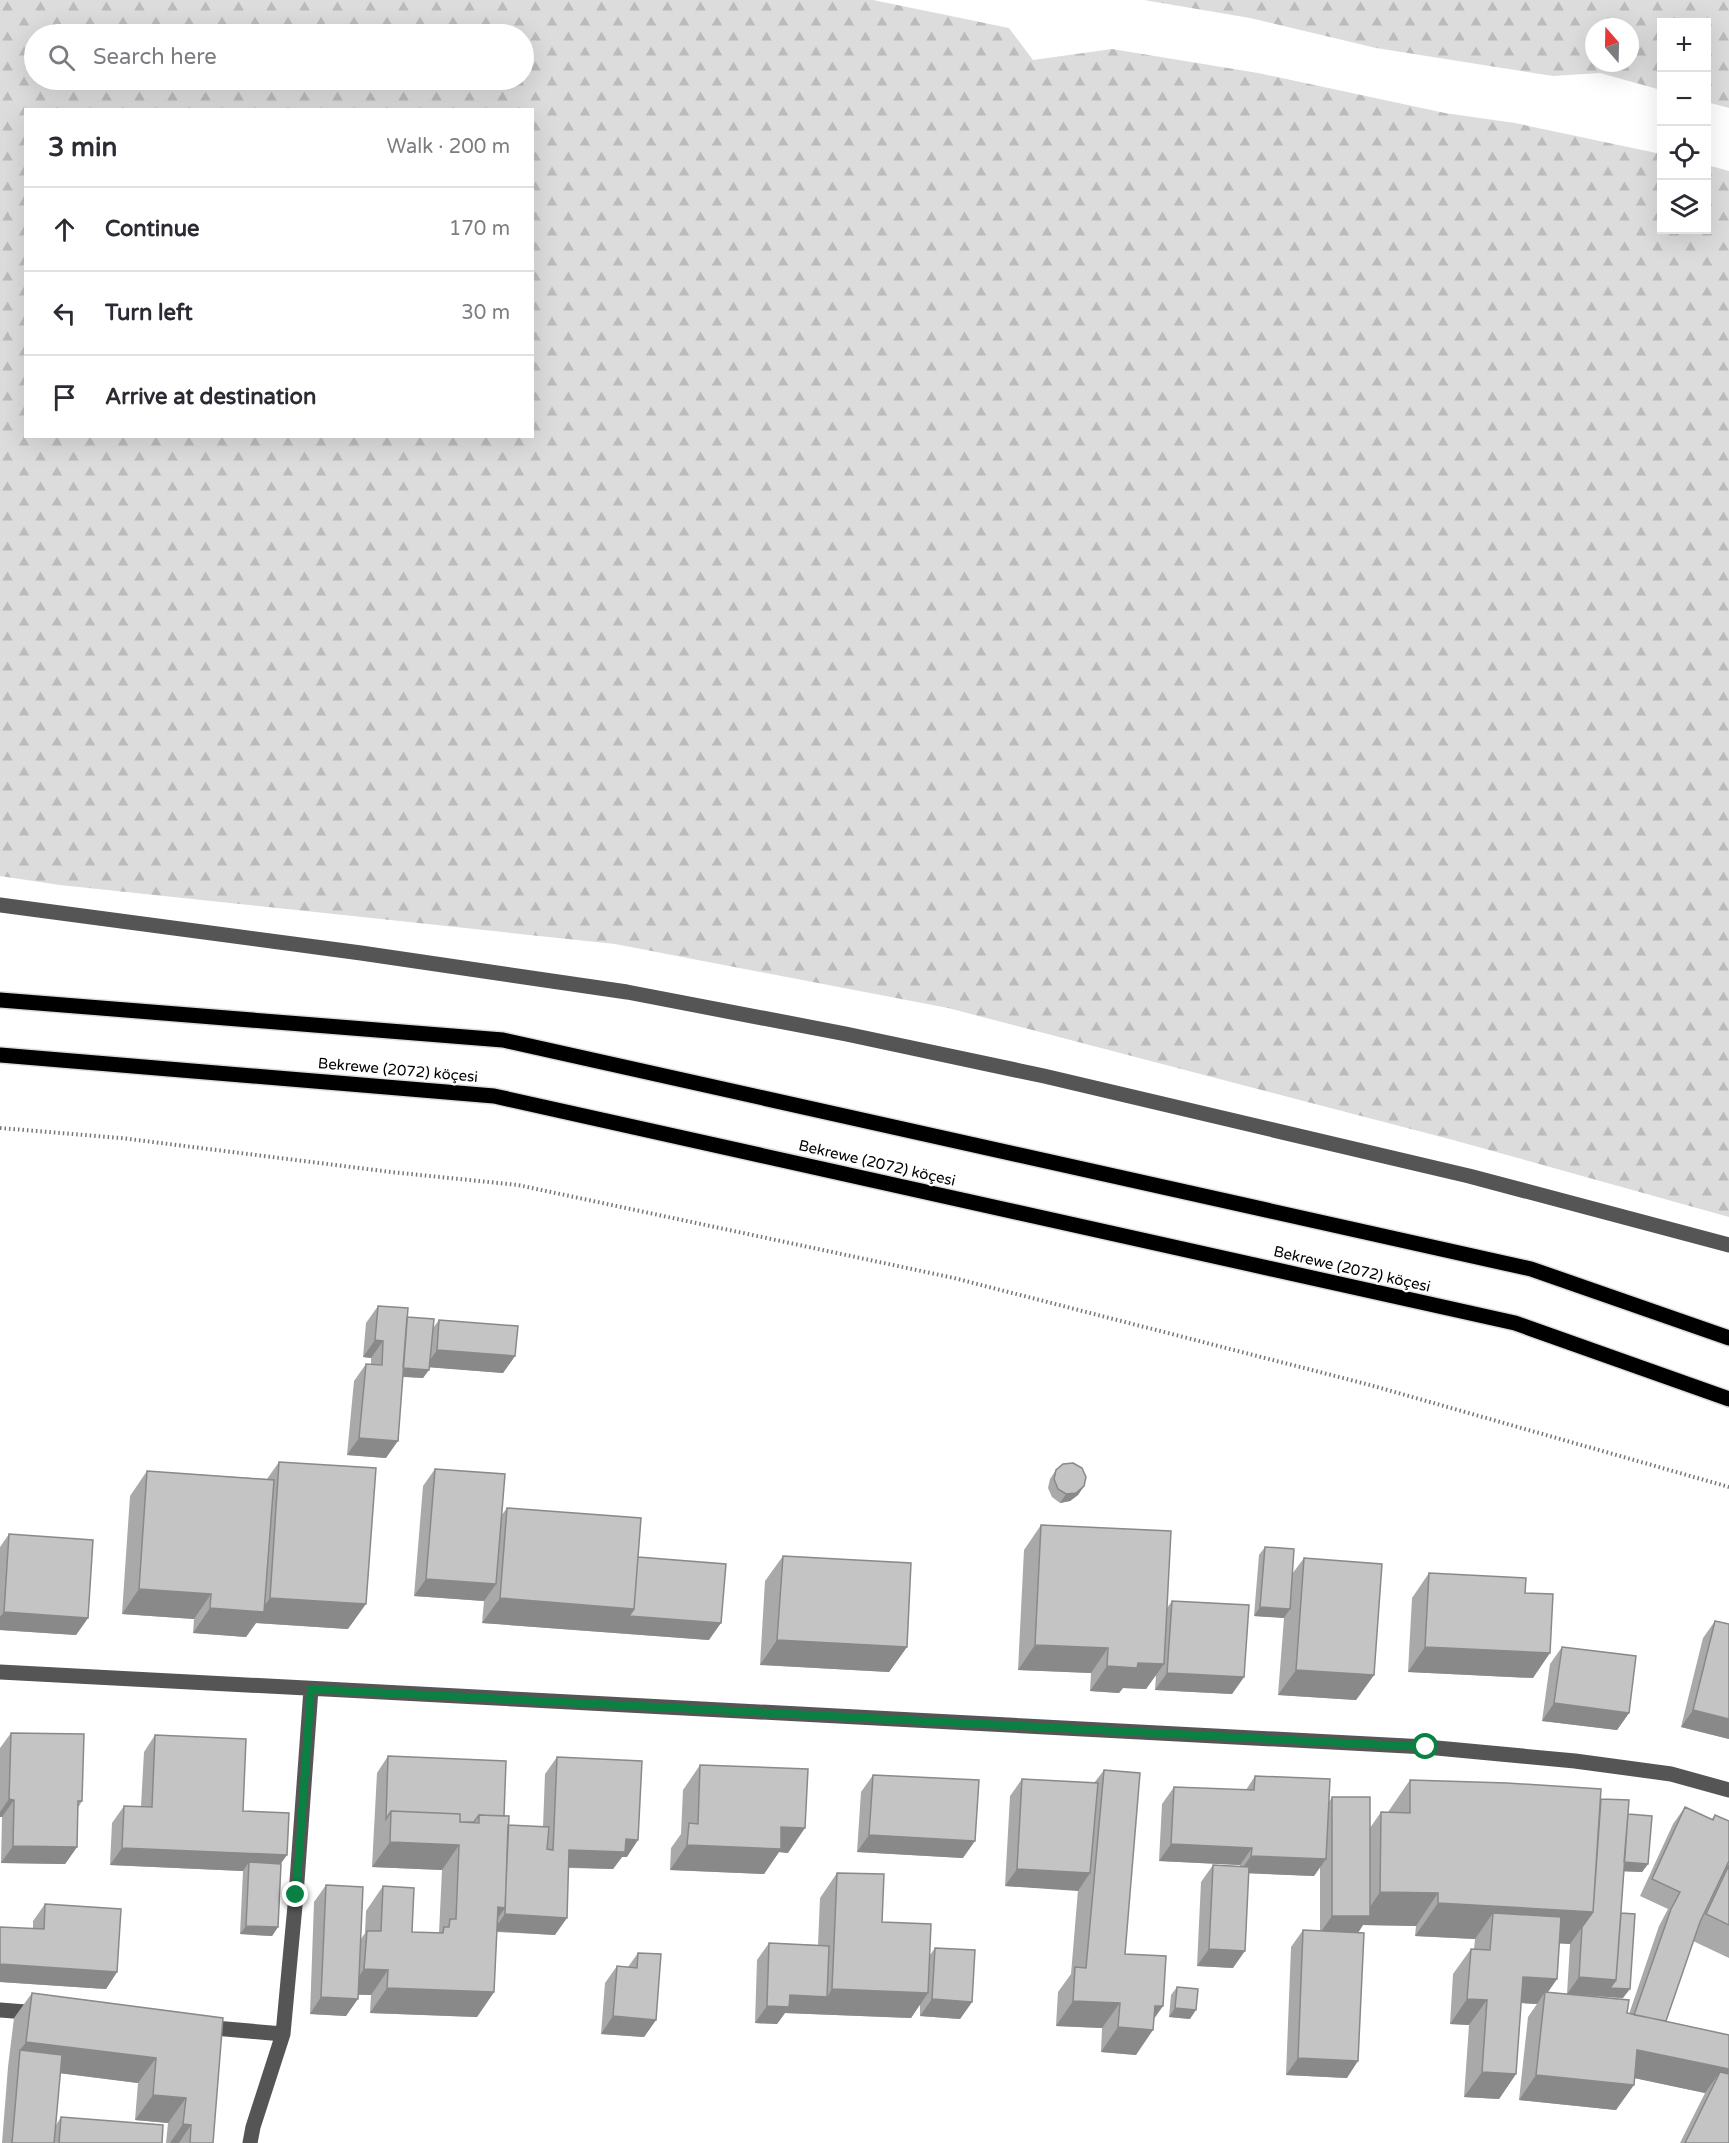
<!DOCTYPE html>
<html lang="en">
<head>
<meta charset="utf-8">
<style>
	:root { --surface:#fff; --page:#f2f2f3; --text:#2b2b33; --muted:#7c7c81; --line:#e1e1e2 }
	body { margin:0; font-family:"Varela Round",sans-serif; background:var(--page); color:var(--text) }
	.controls { position:absolute; right:18px; top:18px; display:grid; overflow:hidden; border-radius:0px; box-shadow:0 6px 24px #0002 }
	.controls button { width:54px; height:54px; display:grid; place-items:center; padding:0; border:0; border-bottom:2px solid var(--line); background:var(--surface); color:var(--text); font:30px sans-serif }
	.compass { position:absolute; left:1585px; top:18px; width:54px; height:54px; border-radius:50%; background:var(--surface); box-shadow:0 6px 24px #0002; rotate:340deg }
	.stop { position:absolute; width:18px; height:18px; margin:-14px; border:4px solid #0b8043; border-radius:50%; background:#fff }
	.stop.end { background:#0b8043; border-color:#fff; box-shadow:0 2px 6px #0008 }
	.list { margin:0; padding:0; list-style:none }
	h2 { display:flex; justify-content:space-between; align-items:center; height:78px; margin:0; padding:0 24px; font-size:26px }
	h2 small { font-size:20px; font-weight:400; color:var(--muted) }
	.list li { display:grid; grid-template-columns:39px 1fr auto; gap:18px; align-items:center; box-sizing:border-box; height:84px; padding:0 24px; border-top:2px solid var(--line) }
	.list b { display:block; font-size:22px; white-space:nowrap }
	.list em { font-size:20px; font-style:normal; color:var(--muted) }
	.icon { flex:none; width:33px; height:33px; fill:none; stroke:currentColor; stroke-width:2; stroke-linecap:round; stroke-linejoin:round }
	.map { position:relative; flex:none; width:1729px; height:2143px; overflow:hidden }
	.search { position:absolute; background:var(--surface); box-shadow:0 6px 24px #0002; left:24px; top:24px; width:510px; height:66px; display:flex; align-items:center; gap:15px; box-sizing:border-box; padding:0 21px; border-radius:33px; color:var(--muted); font-size:22px }
	.panel { position:absolute; background:var(--surface); box-shadow:0 6px 24px #0002; left:24px; top:108px; width:510px; height:330px; border-radius:0px }
	.map>svg:first-child { display:block }
	.forest { fill:url(#forest-firs); fill-rule:evenodd }
	.lines { fill:none; stroke-linecap:round; stroke-linejoin:round }
	.major-casing { stroke:#dbdbdb; stroke-width:18 }
	.path { stroke:#777; stroke-width:4; stroke-dasharray:1.5 3; stroke-linecap:butt }
	.minor { stroke:#555; stroke-width:15 }
	.major { stroke:#000; stroke-width:15 }
	.wall { fill:#a9a9a9; fill-rule:evenodd }
	.shaded-wall { fill:#898989 }
	.building { fill:#c4c4c4; stroke:#898989; stroke-width:1.5 }
	.route { stroke:#0b8043; stroke-width:8 }
	.labels { text-anchor:middle; dominant-baseline:central; stroke-width:4.5; stroke-linejoin:round; paint-order:stroke }
	.street-label { font-size:15px; fill:#000; stroke:#fff }
</style>
</head>
<body>
<div class="map">
<svg width="1729" height="2143" viewBox="0 0 1729 2143">
	<defs>
		<pattern id="forest-firs" width="22" height="20" patternUnits="userSpaceOnUse" patternTransform="scale(1.5)"><rect width="22" height="20" fill="#dcdcdc"/><path d="M5 1l3.5 6h-7zM16 11l3.5 6h-7z" fill="#bbb"/></pattern>
	</defs>
	<rect width="100%" height="100%" fill="#fff"/>
	<path class="forest" d="M0 0H873L1009 28 1033 60 1112 49 1258 73 1445 113 1515 123 1661 154 1662 230H1706L1707 165 1729 171V1217L1453 1140 948 1008 615 944 60 885 0 876ZM34 34H524V80H34ZM26 110H532V436H26Z
		M1144 0H1729V108L1707 102 1706 22H1662L1661 90 1600 73 1553 76 1376 48 1250 18ZM1594 27H1630V63H1594Z"/>
	<g class="lines">
		<defs>
			<path id="major" d="M0 1000 503 1040 1531 1269 1729 1338
				M0 1055 494 1096 1515 1323 1729 1399"/>
		</defs>
		<use href="#major" class="major-casing"/>
		<path class="path" d="M0 1128 121 1138 391 1172 518 1185 954 1278 1370 1385 1729 1487"/>
		<path class="minor" d="M0 905 361 953 627 992 846 1034 1044 1076 1469 1176 1729 1245
			M0 1672 1426 1747 1575 1761 1671 1774 1729 1790
			M0 2010 39 2013
			M203 2027 283 2034
			M250 2143 253 2127 283 2034 296 1895 311 1689"/>
		<use href="#major" class="major"/>
	</g>
	<path class="wall" d="M378 1306 407 1317 433 1328 439 1320 515 1356 503 1373 430 1367 423 1378 403 1377 386 1458 347 1455 354 1381 366 1364H371V1358L363 1357 366 1323Z
		M279 1462 348 1629 256 1623 246 1637 193 1633 194 1619 122 1614 130 1496 147 1471 267 1479Z
		M435 1469 501 1516 507 1508 638 1557 709 1640 482 1623 484 1601 414 1596 423 1486Z
		M1056 1470 1084 1486 1078 1495 1070 1501 1060 1503 1052 1497 1048 1488 1050 1479Z
		M1041 1525 1167 1608 1172 1601 1244 1677 1232 1694 1155 1690 1156 1675 1146 1689 1123 1688 1119 1693 1090 1691 1091 1673 1018 1670 1024 1550Z
		M9 1534 88 1618 76 1635 0 1630V1547Z
		M1265 1547 1292 1574 1304 1558 1374 1675 1356 1700 1278 1695 1284 1618 1254 1616 1259 1555Z
		M783 1556 907 1647 889 1672 760 1665 765 1581Z
		M1429 1573 1525 1593 1533 1678 1408 1672 1412 1598Z
		M1715 1621 1729 1739 1681 1727 1703 1638Z
		M1562 1647 1629 1713 1617 1730 1542 1721 1550 1664Z
		M11 1733 82 1801 78 1808 77 1847 65 1864 1 1863 2 1817H0V1748Z
		M155 1735 243 1811 281 1864 278 1927 272 1936 240 1934 243 1871 110 1865 112 1823 124 1806H141L144 1752Z
		M388 1756 504 1816 508 1826 543 1827 545 1774 557 1757 627 1857H622L613 1869 569 1868 555 1935 497 1932 494 1992 477 2017 370 2013 371 1995H358L346 2016 310 2014 314 1902 326 1885 361 1939 365 1933 366 1911 383 1886 412 1932 439 1933 442 1870 372 1867 377 1773Z
		M700 1765 788 1853 779 1852 764 1874 670 1870 671 1848 681 1834 683 1790Z
		M1104 1770 1125 1954 1163 2006 1154 2018 1136 2055 1101 2052 1102 2028 1056 2026 1058 1992 1071 1974 1078 1890 1005 1886 1010 1796 1022 1779 1094 1783Z
		M873 1775 963 1858 857 1852 861 1792Z
		M1255 1776 1329 1802 1332 1797 1370 1828 1381 1812H1388L1410 1780 1601 1799 1628 1814 1648 1864 1642 1872 1624 1871 1621 1913 1623 1998 1576 1995 1629 2014 1659 1926 1668 1909 1640 1896 1673 1824 1685 1807 1711 1820 1715 1815 1729 1821V1958L1693 1941 1666 2021 1729 2035V2143H1680L1705 2093 1634 2078 1616 2110 1519 2100 1528 2017 1537 2004 1521 2003 1516 2074 1499 2099 1464 2097 1469 2025 1450 2024 1453 1974 1471 1949H1474L1475 1939 1415 1936 1416 1926 1363 1925 1358 1932 1347 2078 1286 2075 1291 1947 1303 1930 1320 1931V1867L1314 1876 1249 1873 1233 1968 1197 1966 1201 1882 1213 1865 1240 1867V1865L1159 1861 1162 1804 1174 1787 1246 1790ZM1559 1943 1570 1944 1567 1994 1548 1992 1557 1979Z
		M837 1873 882 1922 930 1955 935 1948 972 2002 960 2019 920 2016V2004L911 2018 785 2013 777 2024 755 2023 757 1960 769 1943 818 1945 820 1898Z
		M45 1904 117 1972 106 1989 0 1982V1927L33 1929V1921Z
		M638 1953 656 2020 644 2037 601 2034 605 1983 617 1966 628 1967Z
		M1177 1987 1190 2019 1169 2017 1171 1995Z
		M32 1993 223 2018 213 2143H166L168 2123 135 2120 138 2083 60 2073 56 2125 61 2117 162 2143H2L8 2067 14 2018Z"/>
	<path class="shaded-wall" d="M375 1340 383 1341 371 1358 363 1357Z
		M437 1350 515 1356 503 1373 425 1367Z
		M398 1367 429 1370 423 1378 392 1376Z
		M359 1438 398 1441 386 1458 347 1455Z
		M1084 1486 1078 1495 1070 1501 1060 1503 1066 1494Z
		M426 1579 496 1584 484 1601 414 1596Z
		M139 1589 211 1594 194 1619 122 1614Z
		M270 1598 366 1604 348 1629 256 1623 246 1637 193 1633 210 1608 260 1612Z
		M500 1598 634 1609 721 1623 709 1640 482 1623Z
		M1260 1607 1290 1609 1284 1618 1254 1616Z
		M4 1612 88 1618 76 1635 0 1630V1617Z
		M777 1640 907 1647 889 1672 760 1665Z
		M1035 1645 1108 1648 1091 1673 1018 1670Z
		M1425 1647 1550 1653 1533 1678 1408 1672Z
		M1138 1663 1164 1664 1146 1689 1123 1688 1119 1693 1090 1691 1107 1666Z
		M1296 1670 1374 1675 1356 1700 1278 1695Z
		M1167 1673 1244 1677 1232 1694 1155 1690Z
		M1554 1703 1629 1713 1617 1730 1542 1721Z
		M1693 1710 1729 1719V1739L1681 1727Z
		M9 1799 14 1800 2 1817H0V1812Z
		M781 1827 805 1828 788 1853 779 1852 764 1874 670 1870 687 1845Z
		M869 1835 975 1841 963 1858 857 1852Z
		M626 1839 638 1840 627 1857H622L613 1869 558 1867 569 1850Z
		M390 1842 459 1845 442 1870 372 1867Z
		M1171 1844 1252 1848 1240 1865 1159 1861Z
		M13 1846 77 1847 65 1864 1 1863Z
		M122 1848 287 1855 275 1872 249 1862 243 1871 110 1865Z
		M1251 1856 1326 1859 1314 1876 1239 1873Z
		M1619 1862 1648 1864 1642 1872 1613 1871Z
		M1017 1869 1090 1873 1078 1891 1005 1886Z
		M1380 1892 1438 1893 1416 1926 1363 1925 1358 1933H1320L1332 1916H1364Z
		M1438 1903 1593 1912 1570 1944 1491 1940 1493 1913 1475 1939 1415 1936Z
		M498 1907 505 1908 487 1933Z
		M505 1914 567 1918 555 1935 493 1931Z
		M246 1926 278 1927 272 1936 240 1934Z
		M1209 1949 1245 1951 1233 1968 1197 1966Z
		M0 1964 117 1972 106 1989 0 1982Z
		M364 1969 388 1970 371 1995 347 1994Z
		M1523 1977 1557 1979 1545 1996V1992L1537 2004 1506 2002Z
		M1579 1977 1616 1980 1630 1989 1623 1998 1567 1994Z
		M387 1988 494 1992 477 2017 370 2013Z
		M832 1989 928 1993 911 2018 785 2013 777 2024 755 2023 767 2006 790 1995 827 1997Z
		M321 1997 358 1999 346 2016 310 2014Z
		M932 1999 972 2002 960 2019 920 2016Z
		M1467 1999 1487 2000 1469 2025 1450 2024Z
		M1073 2001 1120 2003 1102 2028 1056 2026Z
		M1155 2006H1163L1146 2030H1153L1136 2055 1101 2052 1118 2027Z
		M1175 2008 1196 2010 1190 2019 1169 2017Z
		M613 2016 656 2020 644 2037 601 2034Z
		M26 2042 156 2058 138 2083 18 2068 20 2050Z
		M1637 2050 1729 2069V2098L1720 2072 1705 2093 1620 2075Z
		M1298 2058 1358 2061 1347 2078 1286 2075Z
		M1482 2072 1516 2074 1499 2099 1464 2097Z
		M1536 2075 1634 2085 1616 2110 1519 2100Z
		M153 2095 186 2098 168 2123 135 2120Z
		M183 2124 191 2125 179 2143H170Z"/>
	<path class="building" d="M378 1306 408 1308 398 1441 359 1438 366 1364 382 1365 383 1341 375 1340Z
		M407 1317 434 1319 429 1370 403 1368Z
		M439 1320 518 1326 515 1356 437 1350Z
		M279 1462 376 1468 366 1604 270 1598Z
		M1073 1463 1082 1468 1086 1477 1084 1486 1076 1493 1066 1494 1058 1489 1054 1479 1056 1470 1063 1464Z
		M435 1469 505 1474 496 1584 426 1579Z
		M147 1471 274 1480 264 1612 210 1608 211 1594 139 1589Z
		M507 1508 641 1518 634 1609 500 1598Z
		M1041 1525 1171 1531 1164 1664 1138 1663 1137 1668 1107 1666 1108 1648 1035 1645Z
		M9 1534 93 1540 88 1618 4 1612Z
		M1265 1547 1294 1549 1290 1609 1260 1607Z
		M783 1556 911 1563 907 1647 777 1640Z
		M638 1557 726 1564 721 1623 629 1616 634 1609Z
		M1304 1558 1382 1564 1374 1675 1296 1670Z
		M1429 1573 1526 1578 1525 1593 1553 1594 1550 1653 1425 1647Z
		M1172 1601 1249 1605 1244 1677 1167 1673Z
		M1715 1621 1729 1624V1719L1693 1710Z
		M1562 1647 1636 1656 1629 1713 1554 1703Z
		M11 1733 84 1734 82 1801H78L77 1847 13 1846 14 1800 9 1799Z
		M155 1735 246 1739 243 1811 289 1813 287 1855 122 1848 124 1806 152 1807Z
		M388 1756 506 1761 504 1816 479 1815 474 1822H460V1814L391 1811 386 1819Z
		M557 1757 642 1761 638 1840 626 1839 625 1852 569 1850 567 1918 505 1914 508 1825 549 1827 547 1849 553 1850Z
		M700 1765 808 1769 805 1828 781 1827V1849L687 1845 689 1823 698 1824Z
		M1104 1770 1140 1773 1125 1954 1166 1956 1163 2006H1155L1153 2030 1118 2027 1120 2003 1073 2001 1075 1967 1086 1968Z
		M873 1775 979 1780 975 1841 869 1835Z
		M1255 1776 1330 1779 1326 1859 1251 1856 1252 1848 1171 1844 1174 1787 1254 1790Z
		M1022 1779 1098 1783 1090 1873 1017 1869Z
		M1410 1780 1507 1783 1601 1789 1593 1912 1438 1903V1893L1380 1892 1381 1812 1410 1813Z
		M1332 1797H1370V1916H1332Z
		M1601 1799 1629 1800 1616 1980 1579 1977 1582 1927 1593 1912Z
		M1685 1807 1713 1820 1715 1815 1729 1821V1861L1700 1922 1666 2021 1634 2015 1671 1909 1680 1892 1652 1879Z
		M391 1811 460 1814V1822L479 1823V1815L509 1816 505 1908 498 1907 494 1992 387 1988 388 1970 364 1969 367 1931H381L383 1886 414 1888 412 1932 443 1933 444 1927H449L450 1919H456L459 1845 390 1842Z
		M1628 1814 1652 1816 1648 1864 1624 1862Z
		M249 1862 281 1864 278 1927 246 1926Z
		M1213 1865 1249 1867 1245 1951 1209 1949Z
		M1729 1865V1925L1706 1914Z
		M837 1873 884 1874 882 1922 931 1924 928 1993 832 1989Z
		M326 1885 363 1887 358 1999 321 1997Z
		M45 1904 121 1909 117 1972 0 1964V1927L44 1929Z
		M1493 1913 1561 1917 1557 1979 1523 1977 1516 2074 1482 2072 1487 2000 1467 1999 1471 1949 1490 1950Z
		M1621 1913 1635 1914 1630 1989 1610 1988 1616 1980Z
		M1303 1930 1364 1933 1358 2061 1298 2058Z
		M769 1943 829 1946 827 1997 790 1995 789 2007 767 2006Z
		M935 1948 975 1950 972 2002 932 1999Z
		M638 1953 661 1954 656 2020 613 2016 617 1966 637 1968Z
		M1177 1987 1198 1989 1196 2010 1175 2008Z
		M1545 1992 1629 2000 1627 2013 1729 2035V2069L1637 2050 1634 2085 1536 2075Z
		M32 1993 223 2018 213 2143H190L191 2125 183 2124 186 2098 153 2095 156 2058 26 2042Z
		M20 2050 62 2055 54 2143H12Z
		M1720 2072 1729 2074V2143H1685Z
		M61 2117 163 2125 162 2143H59Z"/>
	<g class="lines">
		<path class="route" d="M296 1895 311 1689 1426 1747"/>
	</g>
	<g class="labels">
		<g class="street-label">
			<text transform="translate(398 1070) rotate(5)">Bekrewe (2072) köçesi</text>
			<text transform="translate(877 1163) rotate(13)">Bekrewe (2072) köçesi</text>
			<text transform="translate(1352 1269) rotate(13)">Bekrewe (2072) köçesi</text>
		</g>
	</g>
</svg>
<div class="controls">
<button>+</button>
<button>−</button>
<button><svg class="icon" aria-label="locate" viewBox="0 0 24 24"><circle cx="12" cy="12" r="6"/><path d="M12 2v4M12 18v4M2 12h4M18 12h4"/></svg></button>
<button><svg class="icon" aria-label="layers" viewBox="0 0 24 24"><path d="M12 4l9 5-9 5-9-5zM3 14l9 5 9-5"/></svg></button>
</div>
<svg class="compass" viewBox="-18 -18 36 36"><path d="M0-13l5 13h-10z" fill="#e53935"/><path d="M0 13l5-13h-10z" fill="#7c7c81"/></svg>
<div class="stop" style="left:1426px;top:1747px"></div>
<div class="stop end" style="left:296px;top:1895px"></div>
<div class="search"><svg class="icon" aria-label="search" viewBox="0 0 24 24"><circle cx="10" cy="10" r="6"/><path d="M15 15l6 6"/></svg>Search here</div>
<section class="panel">
<h2>3 min<small>Walk · 200 m</small></h2>
<ul class="list">
<li><svg class="icon" aria-label="ahead" viewBox="0 0 24 24"><path d="M12 20V5M6 11l6-6 6 6"/></svg><div><b>Continue</b></div><em>170 m</em></li>
<li><svg class="icon" aria-label="left" viewBox="0 0 24 24"><path d="M17 20v-9H6M10 6l-5 5 5 5"/></svg><div><b>Turn left</b></div><em>30 m</em></li>
<li><svg class="icon" aria-label="arrive" viewBox="0 0 24 24"><path d="M6 21V4h12l-3 4 3 4H6"/></svg><div><b>Arrive at destination</b></div></li>
</ul>
</section>
</div>
</body>
</html>
